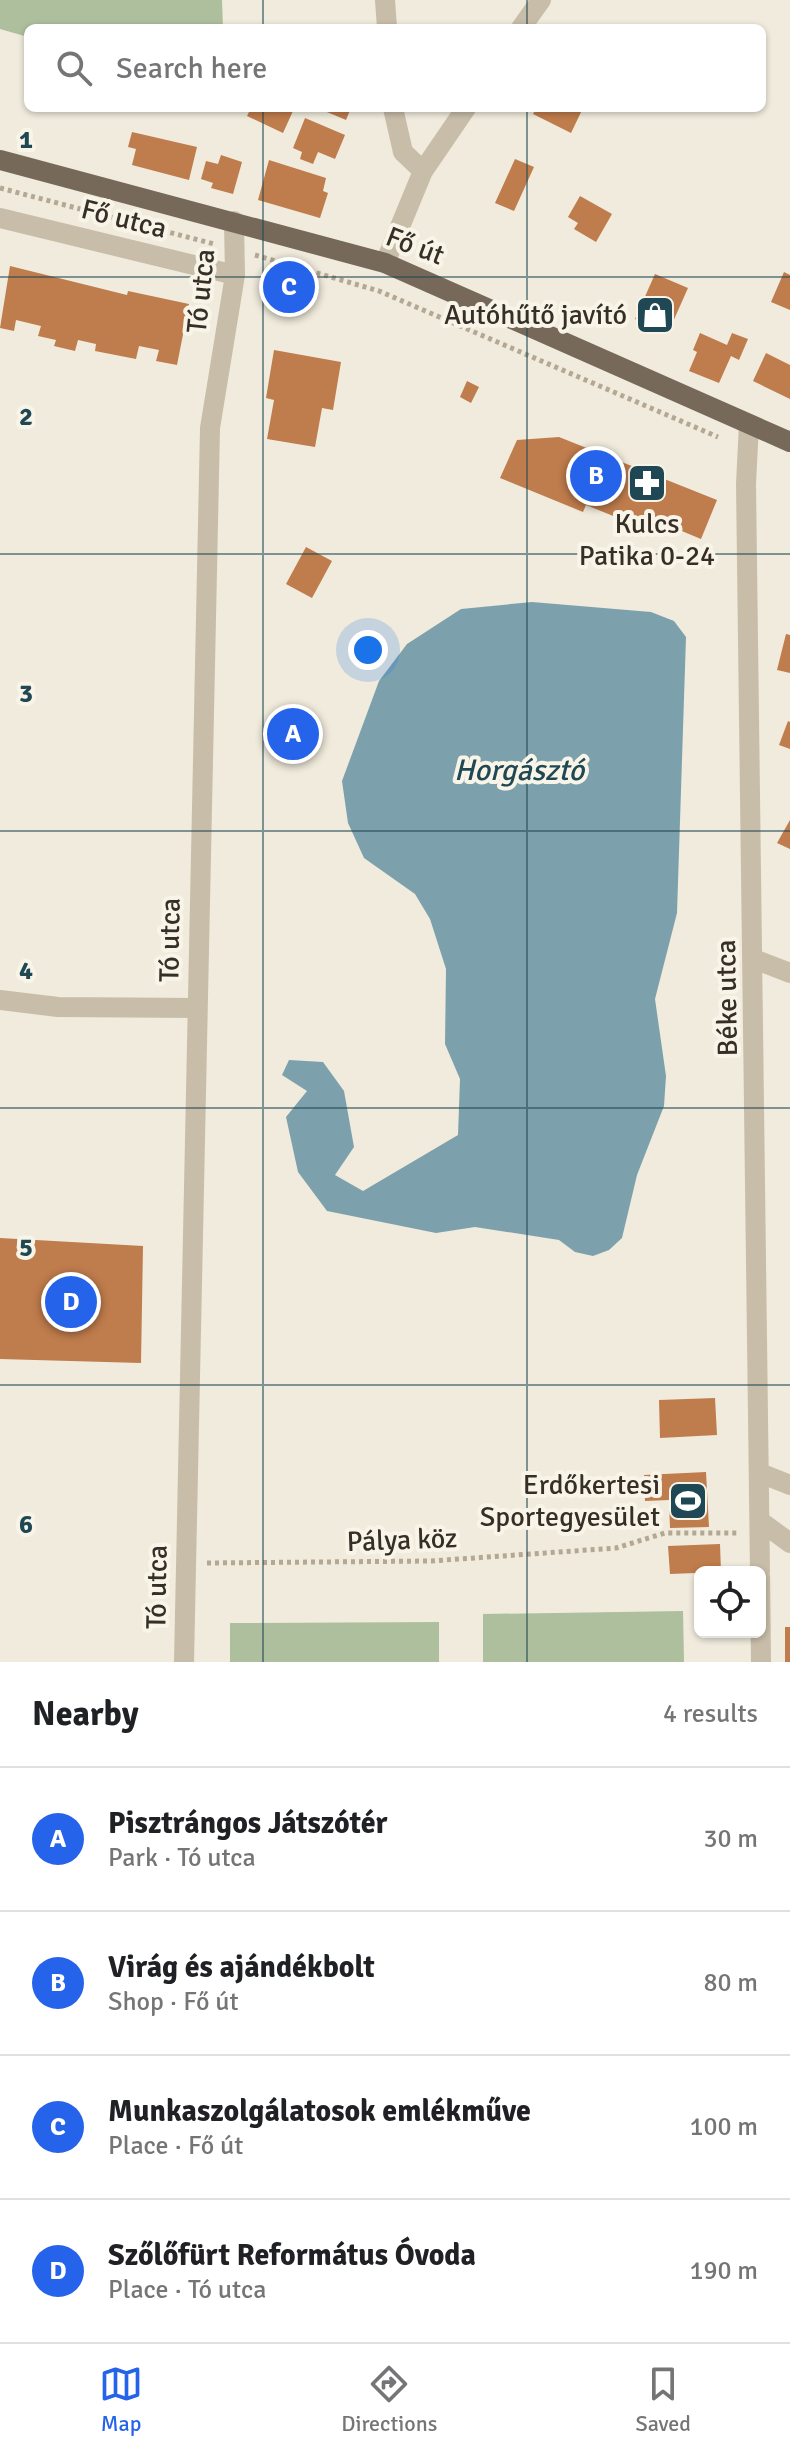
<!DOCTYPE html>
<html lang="en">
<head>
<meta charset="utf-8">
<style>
	:root { --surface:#fff; --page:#f2f2f2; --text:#202124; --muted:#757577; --line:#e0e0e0; --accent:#2563eb }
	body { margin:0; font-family:Signika,sans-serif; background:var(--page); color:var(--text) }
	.controls { position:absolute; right:24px; bottom:24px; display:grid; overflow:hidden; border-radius:12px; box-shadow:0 2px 6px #0004 }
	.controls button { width:72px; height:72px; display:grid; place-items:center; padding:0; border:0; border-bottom:2px solid var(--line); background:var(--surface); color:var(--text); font:40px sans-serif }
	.you { position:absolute; left:368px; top:650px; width:28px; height:28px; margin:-20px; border:6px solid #fff; border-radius:50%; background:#1a73e8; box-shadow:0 0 0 12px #1a73e833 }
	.badge { display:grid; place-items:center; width:52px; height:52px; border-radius:50%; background:var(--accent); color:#fff; font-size:26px; font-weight:700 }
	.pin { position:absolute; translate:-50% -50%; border:4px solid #fff; box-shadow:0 2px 8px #0006 }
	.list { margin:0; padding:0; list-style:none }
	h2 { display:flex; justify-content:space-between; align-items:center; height:104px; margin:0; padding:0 32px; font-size:34px }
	h2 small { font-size:26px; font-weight:400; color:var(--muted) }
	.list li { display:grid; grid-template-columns:52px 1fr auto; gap:24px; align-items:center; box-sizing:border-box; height:144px; padding:0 32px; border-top:2px solid var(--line) }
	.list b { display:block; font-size:30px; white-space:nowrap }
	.list p { margin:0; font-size:26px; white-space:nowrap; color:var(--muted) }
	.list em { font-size:26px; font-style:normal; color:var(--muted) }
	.icon { flex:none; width:44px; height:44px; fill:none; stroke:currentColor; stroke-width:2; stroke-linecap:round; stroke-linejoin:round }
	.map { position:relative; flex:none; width:790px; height:1662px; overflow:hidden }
	.search { position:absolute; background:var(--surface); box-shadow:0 2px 6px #0004; left:24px; right:24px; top:24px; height:88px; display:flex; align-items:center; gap:20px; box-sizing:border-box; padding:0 28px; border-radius:12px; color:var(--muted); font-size:30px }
	.sheet { height:680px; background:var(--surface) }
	nav { display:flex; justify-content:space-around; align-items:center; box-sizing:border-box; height:112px; border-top:2px solid var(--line); background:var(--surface); font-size:22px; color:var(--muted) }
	nav a { display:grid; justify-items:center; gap:4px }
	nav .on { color:var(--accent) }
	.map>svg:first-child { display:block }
	.green { fill:#adbf9d }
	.water { fill:#7da1ac }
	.building { fill:#bf7c4c }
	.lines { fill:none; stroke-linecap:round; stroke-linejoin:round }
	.path { stroke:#b4a793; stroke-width:5; stroke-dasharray:4 4; stroke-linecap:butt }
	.minor { stroke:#c8bda9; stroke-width:20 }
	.major { stroke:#76695a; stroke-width:20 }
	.grid { fill:none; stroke:#204854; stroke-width:2; stroke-opacity:0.55 }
	.labels { text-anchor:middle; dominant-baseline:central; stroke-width:8; stroke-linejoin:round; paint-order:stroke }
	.street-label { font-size:28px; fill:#352f28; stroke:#f8f4e8 }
	.poi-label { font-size:28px; fill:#352f28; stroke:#f8f4e8; text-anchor:end }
	.water-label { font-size:30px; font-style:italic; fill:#204854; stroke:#f8f4e8 }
	.grid-label { font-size:26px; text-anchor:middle; font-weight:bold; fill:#204854; stroke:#f8f4e8; stroke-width:8; stroke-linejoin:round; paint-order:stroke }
</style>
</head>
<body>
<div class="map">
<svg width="790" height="1662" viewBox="0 0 790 1662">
	<rect width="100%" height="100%" fill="#f0ebdc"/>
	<path class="green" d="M0 0H222L223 28H28V37L0 29Z
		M683 1611 684 1662H483V1614Z
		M439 1622V1662H230V1623Z"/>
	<path class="water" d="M532 602 651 612 674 621 686 637 677 913 655 999 666 1076 664 1106 637 1175 622 1238 609 1250 593 1256 575 1252 559 1240 475 1227 436 1233 327 1211 298 1172 286 1117 307 1091 282 1075 289 1060 323 1062 344 1091 354 1147 335 1175 363 1191 458 1135 460 1079 445 1044 446 969 430 919 415 894 364 858 348 823 342 781 379 681 407 644 461 609Z"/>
	<path class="building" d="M251 108H286L293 111 283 133 247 116Z
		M329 108H351L346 120 327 112Z
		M536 108H583L571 133 533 114Z
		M305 118 345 135 335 159 318 152 313 164 300 159 302 152 293 148Z
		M132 132 197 147 189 180 132 165 136 149 128 147Z
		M221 155 242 162 233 194 211 188 213 183 201 179 206 161 218 164Z
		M515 159 534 167 514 211 495 203Z
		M269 160 326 178 323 191 328 193 320 218 258 200Z
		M580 196 612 214 596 242 574 229 578 223 568 217Z
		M10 266 127 295 128 291 189 304 177 365 156 361 159 350 139 346 136 359 95 351 96 344 78 340 75 351 54 346 56 340 38 336 41 326 16 320 14 331 0 328Z
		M784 272 790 275V310L771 302Z
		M655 274 688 288 668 333 635 319Z
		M700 333 727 345 732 333 748 339 739 360 731 356 719 383 689 371 697 352 693 350Z
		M274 350 341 362 333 410 322 408 315 447 267 439 274 400 266 398Z
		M766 353 790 365V399L753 381Z
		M467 381 479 387 471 403 460 397Z
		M559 437 717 500 701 539 648 517 643 528 586 505 583 512 500 478 517 440Z
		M306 547 332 561 312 598 286 584Z
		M786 634 790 635V673L777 670Z
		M788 721 790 722V749L779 745Z
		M790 820V849L777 843Z
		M0 1238 143 1246 141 1363 0 1359Z
		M715 1398 717 1435 660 1438 659 1400Z
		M706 1472 709 1527 670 1528 669 1500 645 1501 644 1475Z
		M720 1544 721 1572 670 1574 668 1546Z
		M785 1627H790V1662H785Z"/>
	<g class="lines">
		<path class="path" d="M0 188 214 244
			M255 255 379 291 718 437
			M207 1563 431 1561 616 1548 665 1533H739"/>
		<path class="minor" d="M385 0 387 28
			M521 28 541 0
			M423 171 466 108
			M0 218 235 275
			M385 263 423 171 403 152 393 108
			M749 424 746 484 760 1572
			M754 959 790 973
			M0 1000 58 1007 197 1008
			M760 1473 790 1485
			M760 1521 790 1543
			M760 1576 761 1662
			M184 1662 210 428 235 275 234 221"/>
		<path class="major" d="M0 160 385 263 790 442"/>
	</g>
	<path class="grid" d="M263 0V28M527 0V28M263 108V1662M527 108V1662M0 277H790M0 554H790M0 831H790M0 1108H790M0 1385H790"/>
	<defs>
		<symbol id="shop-square" viewBox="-11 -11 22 22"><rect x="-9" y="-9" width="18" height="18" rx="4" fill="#204854" stroke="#f8f4e8"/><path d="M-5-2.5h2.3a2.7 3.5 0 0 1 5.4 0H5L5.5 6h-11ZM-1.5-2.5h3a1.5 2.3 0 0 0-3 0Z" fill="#fff"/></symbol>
		<symbol id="pharmacy-square" viewBox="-11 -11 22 22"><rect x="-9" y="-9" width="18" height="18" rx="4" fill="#204854" stroke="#f8f4e8"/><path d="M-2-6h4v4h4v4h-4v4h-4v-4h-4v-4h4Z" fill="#fff"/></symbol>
		<symbol id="stadium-square" viewBox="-11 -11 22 22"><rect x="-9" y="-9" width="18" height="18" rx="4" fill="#204854" stroke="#f8f4e8"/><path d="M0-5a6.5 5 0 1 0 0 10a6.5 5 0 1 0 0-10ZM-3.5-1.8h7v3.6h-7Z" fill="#fff"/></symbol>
	</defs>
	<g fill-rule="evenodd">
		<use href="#shop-square" x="633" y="293" width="44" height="44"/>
		<use href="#pharmacy-square" x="625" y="461" width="44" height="44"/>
		<use href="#stadium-square" x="666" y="1479" width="44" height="44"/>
	</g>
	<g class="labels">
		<g class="street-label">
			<text transform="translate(124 219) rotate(14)">Fő utca</text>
			<text transform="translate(415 246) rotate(21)">Fő út</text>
			<text transform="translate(201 291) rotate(-84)">Tó utca</text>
			<text transform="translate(170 940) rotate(-89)">Tó utca</text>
			<text transform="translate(727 998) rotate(-91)">Béke utca</text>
			<text transform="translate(402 1540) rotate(-2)">Pálya köz</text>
			<text transform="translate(157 1587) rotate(-89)">Tó utca</text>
		</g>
		<g class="poi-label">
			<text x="627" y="315">Autóhűtő javító</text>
			<text x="647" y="524" text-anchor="middle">Kulcs<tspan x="647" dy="32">Patika 0-24</tspan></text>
			<text x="660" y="1485">Erdőkertesi<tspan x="660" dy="32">Sportegyesület</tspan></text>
		</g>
		<g class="water-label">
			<text x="519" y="770">Horgásztó</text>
		</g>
	</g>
	<g class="grid-label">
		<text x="26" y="148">1</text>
		<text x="26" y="425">2</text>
		<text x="26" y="702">3</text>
		<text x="26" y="979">4</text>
		<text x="26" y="1256">5</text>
		<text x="26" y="1533">6</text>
	</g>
</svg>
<div class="controls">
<button><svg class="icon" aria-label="locate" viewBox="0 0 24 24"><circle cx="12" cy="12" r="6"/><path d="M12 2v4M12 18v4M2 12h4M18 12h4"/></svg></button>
</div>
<div class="you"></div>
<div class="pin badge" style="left:293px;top:734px">A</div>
<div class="pin badge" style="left:596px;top:476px">B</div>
<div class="pin badge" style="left:289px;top:287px">C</div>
<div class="pin badge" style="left:71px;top:1302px">D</div>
<div class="search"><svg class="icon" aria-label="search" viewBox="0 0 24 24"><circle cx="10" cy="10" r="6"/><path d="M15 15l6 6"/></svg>Search here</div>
</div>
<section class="sheet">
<h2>Nearby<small>4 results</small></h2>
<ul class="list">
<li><span class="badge">A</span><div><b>Pisztrángos Játszótér</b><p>Park · Tó utca</p></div><em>30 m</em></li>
<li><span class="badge">B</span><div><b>Virág és ajándékbolt</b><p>Shop · Fő út</p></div><em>80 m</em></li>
<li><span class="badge">C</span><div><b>Munkaszolgálatosok emlékműve</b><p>Place · Fő út</p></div><em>100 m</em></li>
<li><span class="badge">D</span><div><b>Szőlőfürt Református Óvoda</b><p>Place · Tó utca</p></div><em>190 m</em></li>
</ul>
</section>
<nav>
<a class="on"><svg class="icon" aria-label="map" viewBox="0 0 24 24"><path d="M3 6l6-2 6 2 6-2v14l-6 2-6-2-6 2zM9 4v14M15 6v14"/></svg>Map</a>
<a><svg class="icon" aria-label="directions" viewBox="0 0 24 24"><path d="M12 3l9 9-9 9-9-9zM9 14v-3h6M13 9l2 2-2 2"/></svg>Directions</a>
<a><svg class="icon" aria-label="saved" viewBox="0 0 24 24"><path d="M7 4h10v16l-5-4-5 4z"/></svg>Saved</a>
</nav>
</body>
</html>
